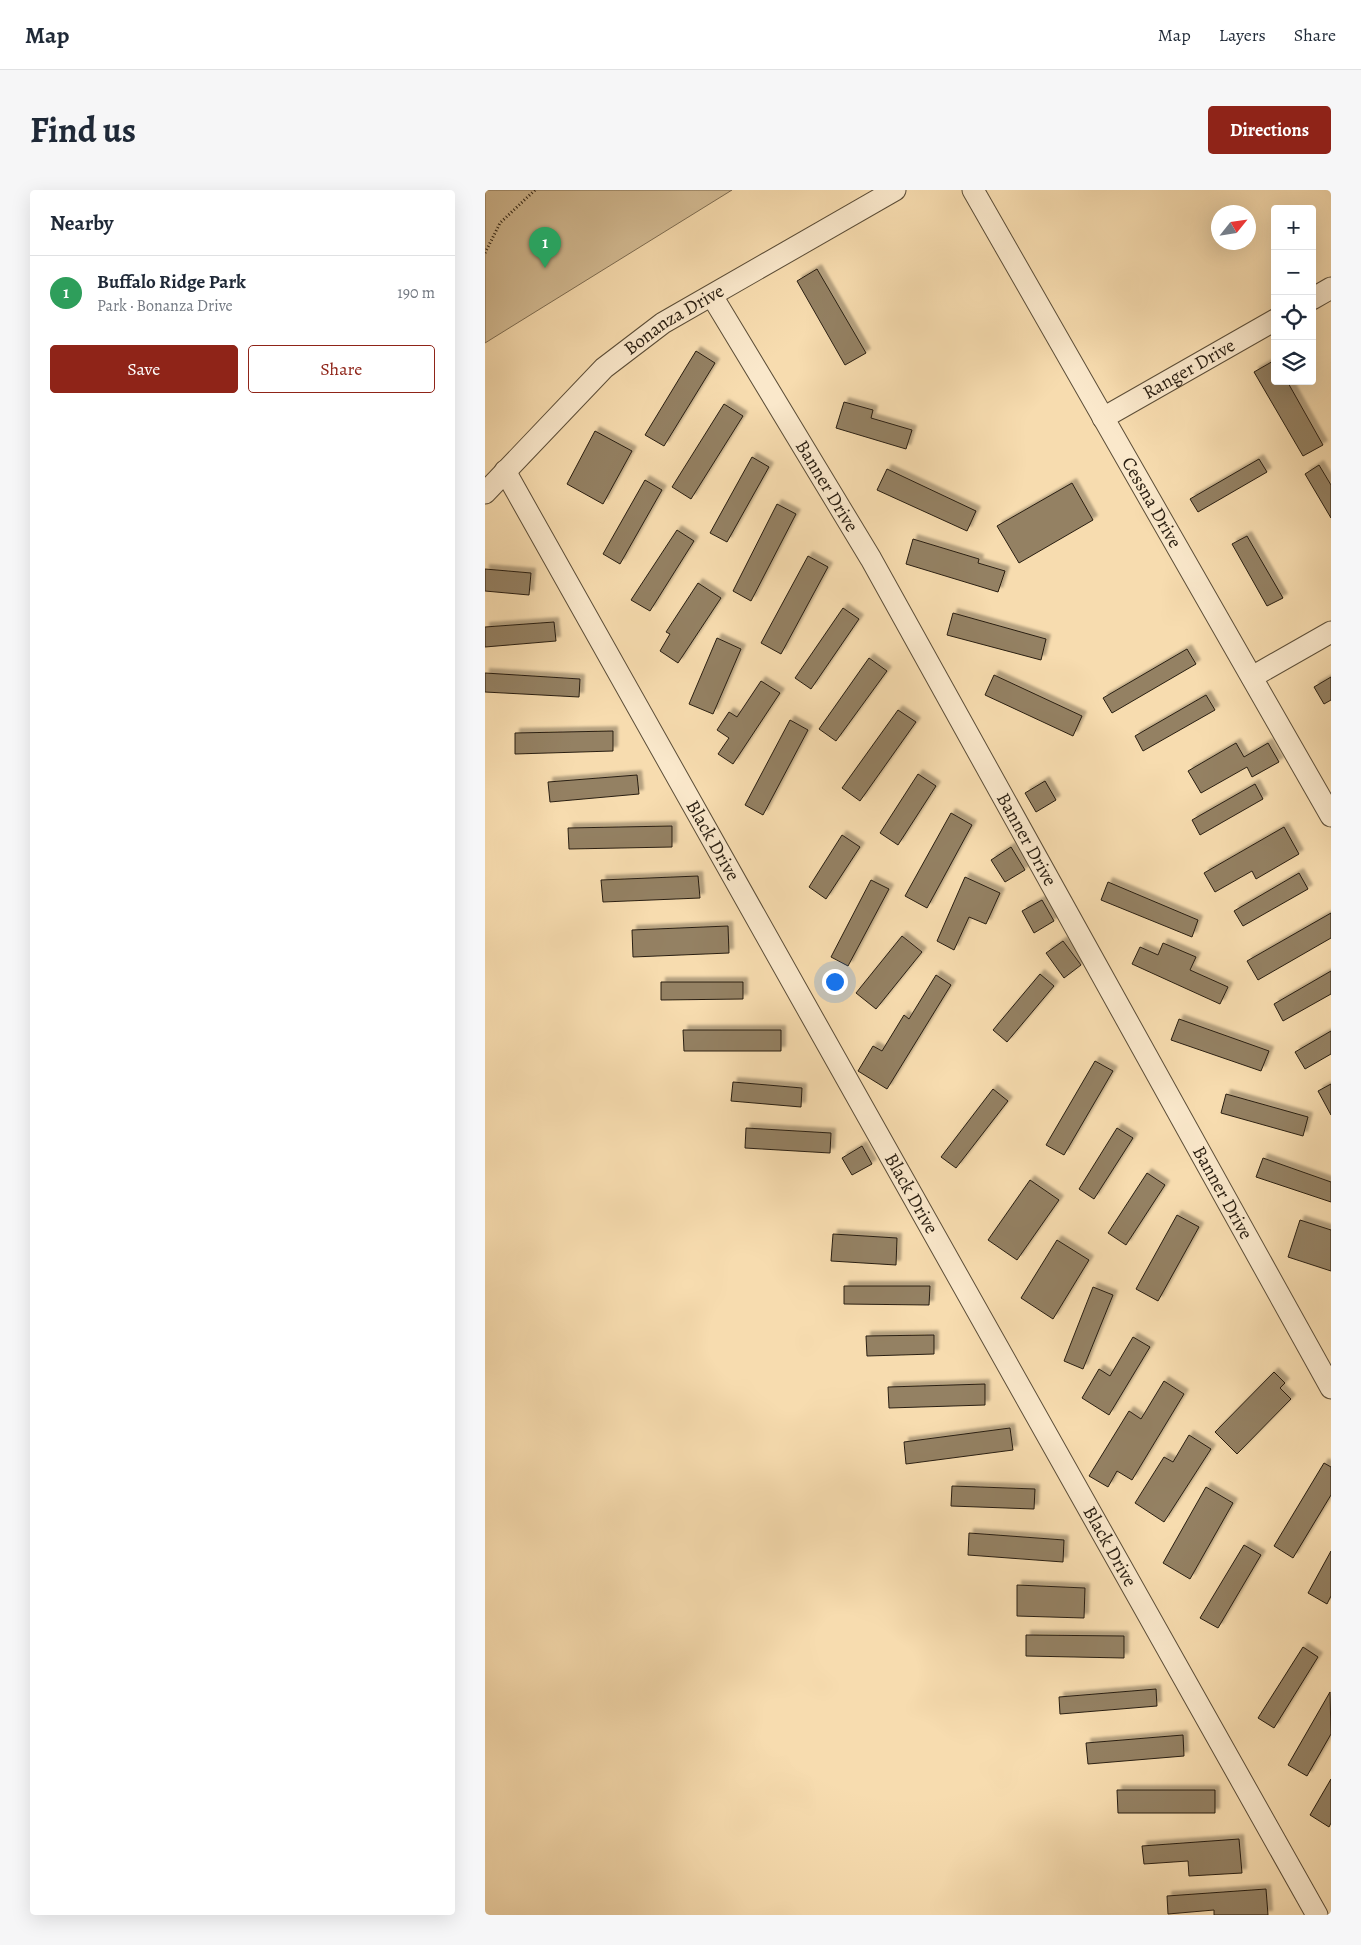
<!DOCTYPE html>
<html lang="en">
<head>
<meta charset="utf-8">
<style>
	:root { --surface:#fff; --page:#f6f6f7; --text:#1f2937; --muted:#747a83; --line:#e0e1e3; --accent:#8f2418 }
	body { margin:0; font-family:Alegreya,serif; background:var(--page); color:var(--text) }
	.controls { position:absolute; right:15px; top:15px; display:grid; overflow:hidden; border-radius:5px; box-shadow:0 5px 20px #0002 }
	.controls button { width:45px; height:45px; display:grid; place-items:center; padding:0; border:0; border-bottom:1px solid var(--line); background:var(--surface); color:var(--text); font:25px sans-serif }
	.compass { position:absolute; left:726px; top:15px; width:45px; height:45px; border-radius:50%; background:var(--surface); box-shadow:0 5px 20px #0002; rotate:60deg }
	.you { position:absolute; left:349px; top:791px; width:18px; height:18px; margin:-12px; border:4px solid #fff; border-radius:50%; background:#1a73e8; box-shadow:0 0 0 8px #1a73e833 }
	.badge { display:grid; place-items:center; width:32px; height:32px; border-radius:50%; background:var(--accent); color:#fff; font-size:16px; font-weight:700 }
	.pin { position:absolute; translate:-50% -41px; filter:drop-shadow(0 1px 2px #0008) }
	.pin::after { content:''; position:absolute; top:26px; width:18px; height:15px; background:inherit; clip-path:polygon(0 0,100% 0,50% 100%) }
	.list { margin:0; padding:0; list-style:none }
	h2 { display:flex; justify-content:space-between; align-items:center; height:65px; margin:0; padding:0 20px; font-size:21px }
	h2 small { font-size:16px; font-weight:400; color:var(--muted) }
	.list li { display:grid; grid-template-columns:32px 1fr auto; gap:15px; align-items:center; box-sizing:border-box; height:75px; padding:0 20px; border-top:1px solid var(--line) }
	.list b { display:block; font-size:19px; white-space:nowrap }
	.list p { margin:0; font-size:16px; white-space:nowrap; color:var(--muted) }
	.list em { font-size:16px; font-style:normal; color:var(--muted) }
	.actions { display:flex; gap:10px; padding:15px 20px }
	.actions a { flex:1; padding:11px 0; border:1px solid var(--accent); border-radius:5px; text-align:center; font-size:18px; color:var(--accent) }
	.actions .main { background:var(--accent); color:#fff }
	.icon { flex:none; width:28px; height:28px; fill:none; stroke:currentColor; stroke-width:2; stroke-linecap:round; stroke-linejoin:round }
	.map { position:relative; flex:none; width:846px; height:1725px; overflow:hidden; border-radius:5px }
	header { display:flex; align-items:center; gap:30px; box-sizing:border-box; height:70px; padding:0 25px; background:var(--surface); border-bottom:1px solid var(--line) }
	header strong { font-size:24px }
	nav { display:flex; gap:28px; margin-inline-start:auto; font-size:18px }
	.intro { display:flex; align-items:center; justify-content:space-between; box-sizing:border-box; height:120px; padding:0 30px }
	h1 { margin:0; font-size:35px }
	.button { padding:12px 22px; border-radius:5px; background:var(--accent); color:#fff; font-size:18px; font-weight:700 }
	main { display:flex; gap:30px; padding:0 30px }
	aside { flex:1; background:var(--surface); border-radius:5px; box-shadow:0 5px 20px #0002 }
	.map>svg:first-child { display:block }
	.green { fill:#d4bc94; stroke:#7e6d52 }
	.building { fill:#948163; stroke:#291e11; filter:url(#shadow) }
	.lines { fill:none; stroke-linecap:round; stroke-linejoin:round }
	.street-casing { stroke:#5c4e38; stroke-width:23 }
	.path { stroke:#291e11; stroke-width:3; stroke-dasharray:1 2.5; stroke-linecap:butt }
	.street { stroke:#fae8cb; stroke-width:21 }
	.labels { text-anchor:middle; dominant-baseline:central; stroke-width:4.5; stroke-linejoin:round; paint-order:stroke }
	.street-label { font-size:19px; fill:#291e11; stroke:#fae8cb }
</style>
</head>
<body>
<header>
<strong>Map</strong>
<nav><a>Map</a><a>Layers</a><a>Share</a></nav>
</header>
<div class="intro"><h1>Find us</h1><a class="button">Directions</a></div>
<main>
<aside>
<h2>Nearby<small></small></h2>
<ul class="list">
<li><span class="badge" style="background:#2e9e5b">1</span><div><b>Buffalo Ridge Park</b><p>Park · Bonanza Drive</p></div><em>190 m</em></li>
</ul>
<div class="actions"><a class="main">Save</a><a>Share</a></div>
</aside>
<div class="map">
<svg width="846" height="1725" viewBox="0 0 846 1725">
	<defs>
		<filter id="shadow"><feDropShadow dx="4.5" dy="-4.5" stdDeviation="1" flood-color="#0004"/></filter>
	</defs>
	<rect width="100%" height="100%" fill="#f7dcaf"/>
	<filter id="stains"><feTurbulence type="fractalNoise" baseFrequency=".004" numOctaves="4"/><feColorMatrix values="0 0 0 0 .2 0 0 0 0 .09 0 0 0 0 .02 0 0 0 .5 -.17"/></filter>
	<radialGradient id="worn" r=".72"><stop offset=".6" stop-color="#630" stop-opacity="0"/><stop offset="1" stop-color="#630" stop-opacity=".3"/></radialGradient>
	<path class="green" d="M0 0H247L0 153Z"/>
	<path class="building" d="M332 79 381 163 360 175 312 91Z
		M211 161 230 173 179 256 160 245Z
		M790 170V191H802L838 255 818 266 769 182Z
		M359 212 388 220 386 228 427 240 421 259 351 238Z
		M239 214 258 226 206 309 187 297Z
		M110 241 147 261 118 314 82 294Z
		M267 267 284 277 242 352 225 343Z
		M774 269 782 282 713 322 705 309Z
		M834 275 846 295V328L820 284Z
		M402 279 491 321 482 341 392 300Z
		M160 290 177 300 135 374 118 364Z
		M587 293 608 330 534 373 512 336Z
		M292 314 311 324 266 411 248 401Z
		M192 340 209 351 165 421 146 410Z
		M762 346 798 408 782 416 747 354Z
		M428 349 494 369 493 373 520 381 513 402 421 374Z
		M323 366 343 377 296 464 276 453Z
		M0 379 46 383 44 405 0 401Z
		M213 393 236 408 193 473 175 461 185 444 181 442Z
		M358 418 374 429 326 499 310 488Z
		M468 423 561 449 556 470 462 445Z
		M69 432 71 451 0 457V437Z
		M232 448 256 459 228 524 204 514Z
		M702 459 711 474 627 523 618 508Z
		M384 468 402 481 351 551 334 539Z
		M0 483 95 489 94 507 0 502Z
		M509 485 597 526 588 546 500 505Z
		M846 487V510L839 514 829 497Z
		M276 491 295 503 248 574 233 564 244 548 232 540 244 522 252 527Z
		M721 505 730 520 658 561 650 546Z
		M413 520 431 532 375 611 357 598Z
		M305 530 323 540 278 625 260 615Z
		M128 541V561L30 564V543Z
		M751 553 759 567 783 553 794 572 767 587 762 577 716 603 703 581Z
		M433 584 451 596 413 655 395 643Z
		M152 585 154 604 65 612 63 592Z
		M560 591 571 610 551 622 540 603Z
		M770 594 778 609 715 645 707 630Z
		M466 623 487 635 442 718 420 706Z
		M187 636V657L84 659 83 638Z
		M799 637 814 664 771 689 767 681 730 702 719 683Z
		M357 645 375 657 341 709 324 697Z
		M526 657 540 680 520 692 506 670Z
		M814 683 823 699 758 736 749 721Z
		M213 686 215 708 118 712 116 690Z
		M480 687 515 703 501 734 484 727 469 760 452 751Z
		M386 690 404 699 363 776 346 767Z
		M623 692 713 730 707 747 616 710Z
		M557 710 569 731 549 743 537 721Z
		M846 723V748L773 790 762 771Z
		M243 736 244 763 148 767 147 740Z
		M417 746 437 762 391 819 371 803Z
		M578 751 596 775 579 788 561 763Z
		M678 753 711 767 705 780 743 797 735 814 647 774 655 757 673 765Z
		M846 781V804L798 831 789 814Z
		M555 784 569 796 522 852 508 840Z
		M451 785 466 795 402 899 373 881 388 856 397 861 419 825 424 829Z
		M176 792H258V809L176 810Z
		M694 829 784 861 776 881 686 850Z
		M198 840H296V861H199Z
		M846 841V864L820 879 810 862Z
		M610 871 628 881 579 965 561 955Z
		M248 892 317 898 316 917 246 911Z
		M846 894V925L833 901Z
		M508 899 523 911 471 978 456 967Z
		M741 904 823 927 818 946 736 923Z
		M261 938 346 943 345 963 260 958Z
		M632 938 648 948 609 1009 594 999Z
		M377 956 387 974 367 985 357 968Z
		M778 968 846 992V1012L771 987Z
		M662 983 680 995 641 1055 623 1043Z
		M545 990 574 1010 532 1070 503 1050Z
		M692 1025 714 1037 673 1111 651 1099Z
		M815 1030 846 1040V1081L803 1067Z
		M348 1044 412 1048 411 1075 346 1071Z
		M572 1050 604 1070 568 1129 536 1108Z
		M359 1096H445L444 1115 359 1114Z
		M608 1097 628 1105 598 1179 579 1171Z
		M449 1145V1164L382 1166 381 1146Z
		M648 1147 665 1157 624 1225 597 1208 614 1179 625 1186Z
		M789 1182 800 1193 795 1198 806 1209 752 1264 730 1242Z
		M679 1191 699 1204 647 1290 632 1281 623 1297 604 1286 644 1221 656 1229Z
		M500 1194V1215L404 1218 403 1197Z
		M525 1238 528 1260 421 1274 419 1252Z
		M704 1245 726 1259 679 1332 650 1313 679 1267 688 1272Z
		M839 1273 846 1277V1305L808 1368 789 1356Z
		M467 1296 550 1299 549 1319 466 1316Z
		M721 1297 748 1313 705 1389 678 1373Z
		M484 1343 579 1350 578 1372 483 1365Z
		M759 1355 776 1365 733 1438 715 1428Z
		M846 1361V1406L842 1414 823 1403Z
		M532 1395 600 1398 599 1428 532 1426Z
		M541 1445 639 1446V1468L541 1466Z
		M818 1457 833 1467 789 1538 773 1528Z
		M671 1499 672 1516 575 1524 574 1507Z
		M845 1502 846 1544 822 1586 803 1575Z
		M698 1545 699 1566 603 1574 601 1553Z
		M846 1589V1633L844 1637 825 1625Z
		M632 1600H730V1623H633Z
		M754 1649 757 1683 704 1686 703 1671 659 1674 657 1656Z
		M781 1699 783 1725H729V1720L683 1724 682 1706Z"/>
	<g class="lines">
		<defs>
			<g id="street">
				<path id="s1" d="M488 0 846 626"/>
				<path id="s2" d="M227 106 386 369 846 1198"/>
				<path d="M827 109 846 98"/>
				<path id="s3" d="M618 228 790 130"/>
				<path id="s4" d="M20 281 832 1725"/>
				<path id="s5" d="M0 303 119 178 178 133 410 0"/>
				<path d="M767 487 846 442"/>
			</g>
		</defs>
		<use href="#street" class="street-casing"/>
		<path class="path" d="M0 63 15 33 50 0"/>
		<use href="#street" class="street"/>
	</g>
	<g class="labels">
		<g class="street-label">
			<text stroke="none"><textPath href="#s5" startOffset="258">Bonanza Drive</textPath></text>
			<text stroke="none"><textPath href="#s3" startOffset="99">Ranger Drive</textPath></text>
			<text stroke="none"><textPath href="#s2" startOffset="222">Banner Drive</textPath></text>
			<text stroke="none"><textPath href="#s1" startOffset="360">Cessna Drive</textPath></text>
			<text stroke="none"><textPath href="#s2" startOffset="628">Banner Drive</textPath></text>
			<text stroke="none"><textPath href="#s4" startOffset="424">Black Drive</textPath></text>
			<text stroke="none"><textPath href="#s4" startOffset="829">Black Drive</textPath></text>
			<text stroke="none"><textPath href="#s2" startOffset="1032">Banner Drive</textPath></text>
			<text stroke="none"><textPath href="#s4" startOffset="1234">Black Drive</textPath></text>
		</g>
	</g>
	<rect width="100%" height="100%" filter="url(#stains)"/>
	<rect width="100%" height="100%" fill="url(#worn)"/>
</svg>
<div class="controls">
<button>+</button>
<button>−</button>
<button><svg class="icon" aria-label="locate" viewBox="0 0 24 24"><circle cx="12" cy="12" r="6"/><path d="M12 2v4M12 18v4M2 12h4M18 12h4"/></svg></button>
<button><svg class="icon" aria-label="layers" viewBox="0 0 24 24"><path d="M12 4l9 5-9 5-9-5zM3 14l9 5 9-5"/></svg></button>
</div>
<svg class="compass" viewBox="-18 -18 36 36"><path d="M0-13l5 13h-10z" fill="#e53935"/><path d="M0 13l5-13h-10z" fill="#747a83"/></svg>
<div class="you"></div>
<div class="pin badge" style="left:60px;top:78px;background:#2e9e5b">1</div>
</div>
</main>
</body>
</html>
